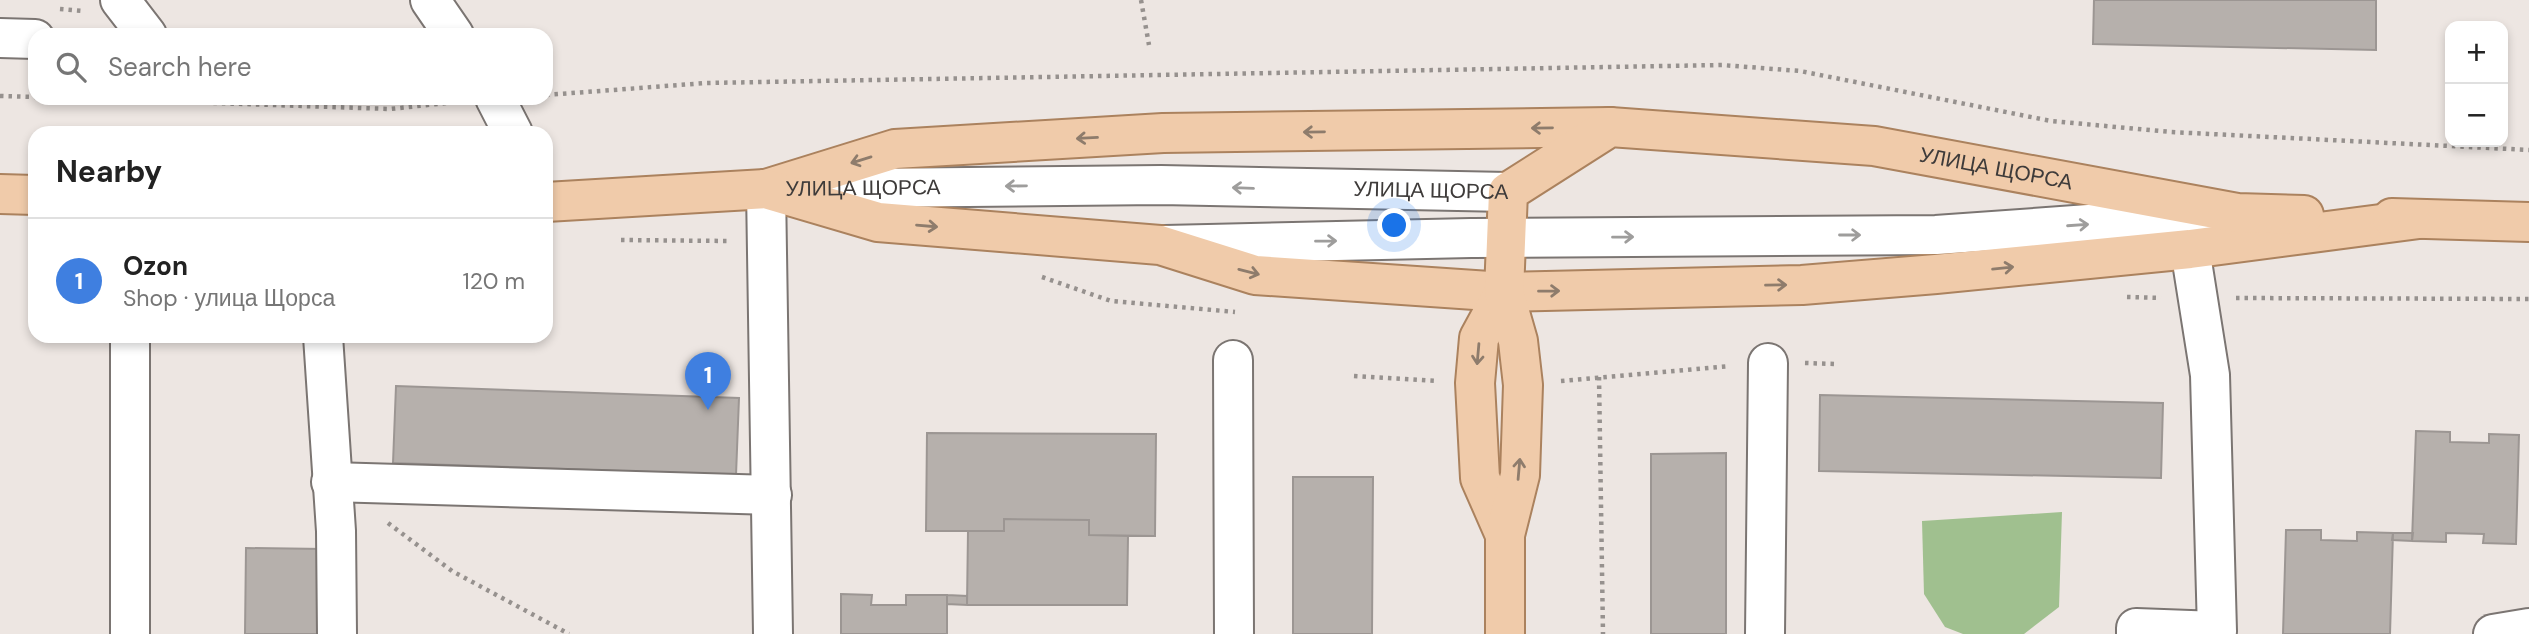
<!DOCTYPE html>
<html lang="en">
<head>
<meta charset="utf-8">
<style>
	:root { --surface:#fff; --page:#f2f2f2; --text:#222; --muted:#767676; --line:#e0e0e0; --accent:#2563eb }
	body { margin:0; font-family:"DM Sans",sans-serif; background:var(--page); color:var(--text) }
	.controls { position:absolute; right:21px; top:21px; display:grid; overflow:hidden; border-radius:14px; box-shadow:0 4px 10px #0003 }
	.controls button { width:63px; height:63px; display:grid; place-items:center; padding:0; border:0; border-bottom:2px solid var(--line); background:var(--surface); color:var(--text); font:35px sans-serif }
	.you { position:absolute; left:1395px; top:226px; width:24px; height:24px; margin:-18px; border:5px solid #fff; border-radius:50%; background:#1a73e8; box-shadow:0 0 0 10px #1a73e833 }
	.badge { display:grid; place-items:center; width:46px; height:46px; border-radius:50%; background:var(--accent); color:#fff; font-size:23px; font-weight:700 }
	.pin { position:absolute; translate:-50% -58px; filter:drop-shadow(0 2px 4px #0008) }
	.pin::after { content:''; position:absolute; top:37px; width:24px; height:21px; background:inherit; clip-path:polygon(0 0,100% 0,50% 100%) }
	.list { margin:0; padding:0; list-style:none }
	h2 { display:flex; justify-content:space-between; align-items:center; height:91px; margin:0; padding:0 28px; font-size:30px }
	h2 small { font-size:23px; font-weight:400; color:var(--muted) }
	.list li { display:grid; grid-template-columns:46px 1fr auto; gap:21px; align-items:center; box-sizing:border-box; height:126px; padding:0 28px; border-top:2px solid var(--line) }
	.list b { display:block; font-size:26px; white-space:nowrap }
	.list p { margin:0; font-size:23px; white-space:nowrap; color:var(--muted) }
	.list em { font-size:23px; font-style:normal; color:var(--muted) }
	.icon { flex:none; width:38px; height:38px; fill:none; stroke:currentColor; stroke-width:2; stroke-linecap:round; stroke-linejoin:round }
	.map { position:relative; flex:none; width:2529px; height:634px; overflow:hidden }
	.search { position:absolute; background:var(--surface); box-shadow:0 4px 10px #0003; left:28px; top:28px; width:525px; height:77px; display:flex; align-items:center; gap:18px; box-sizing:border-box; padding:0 24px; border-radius:21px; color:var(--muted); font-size:26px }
	.panel { position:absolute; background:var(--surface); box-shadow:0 4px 10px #0003; left:28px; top:126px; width:525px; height:217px; border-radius:21px }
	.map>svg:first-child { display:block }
	.green { fill:#a0c08f }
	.building { fill:#b6b0ac; stroke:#9c9693; stroke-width:2 }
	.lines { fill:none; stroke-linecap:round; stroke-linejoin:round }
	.minor-casing { stroke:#7b7572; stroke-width:42 }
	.major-casing { stroke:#ab825e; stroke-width:42 }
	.path { stroke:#96918e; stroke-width:4.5; stroke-dasharray:3.5 5; stroke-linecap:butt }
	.minor { stroke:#fff; stroke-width:38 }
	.major { stroke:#f0cbaa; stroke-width:38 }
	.oneway { stroke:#8e7c6c }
	.oneway2 { stroke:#9e9d9c }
	.labels { text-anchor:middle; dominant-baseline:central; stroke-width:7; stroke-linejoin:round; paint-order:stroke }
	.street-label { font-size:21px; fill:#3e3b3a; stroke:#ede6e2 }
</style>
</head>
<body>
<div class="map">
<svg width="2529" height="634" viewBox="0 0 2529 634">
	<rect width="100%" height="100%" fill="#ede6e2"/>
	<path class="green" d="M2062 512 2059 607 2024 634H1963L1945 627 1924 594 1922 521Z"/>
	<path class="building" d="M2094 0H2376V50L2093 44Z
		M396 386 739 398 736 475 393 463Z
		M1820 395 2163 403 2161 478 1819 471Z
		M2416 431 2450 432V442L2489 443V434L2519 435 2516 544 2483 543 2484 534 2446 533V542L2412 541Z
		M927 433 1156 434 1155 536 1089 535V520L1004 519V531H926Z
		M1726 453V634H1651V454Z
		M1293 477H1373L1372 634H1293Z
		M1004 519 1089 520V535L1128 536 1127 605H967L968 531H1004Z
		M2286 530H2321V540L2357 541V532L2393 533 2390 634H2283Z
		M2393 533H2413L2412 541 2392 540Z
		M246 548 324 549 323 634H245Z
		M841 594 872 595 871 605H906V595H947V634H841Z
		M947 595 967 596V605L947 604Z"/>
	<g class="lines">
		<defs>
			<g id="minor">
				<path d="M120 0 147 35"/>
				<path d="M430 0 454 35"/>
				<path d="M0 38 35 39"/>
				<path d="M495 98 513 133"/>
				<path d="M1165 245 1471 238 1936 235 2214 215"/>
				<path d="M130 336V634"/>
				<path d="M323 336 336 531 337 634"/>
				<path d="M1233 360 1234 634"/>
				<path d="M331 482 772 495"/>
				<path id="s1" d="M773 634 766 189 1161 185 1508 192"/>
				<path d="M1765 634 1768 363"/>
				<path d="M2136 634V628L2217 631 2210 375 2190 249"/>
				<path d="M2493 634 2529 628"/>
			</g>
			<g id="major">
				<path d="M766 189 895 149 1163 133 1610 127"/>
				<path d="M0 194 35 195"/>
				<path d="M546 202 766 189 878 222 1160 245 1255 275 1504 292 1802 285 1936 274 2190 249 2419 219"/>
				<path d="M2392 218 2529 222"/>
				<path d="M1504 292 1479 338 1475 383 1480 478 1505 535"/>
				<path id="s2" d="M1505 634V535L1520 475 1523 385 1518 341 1504 292 1508 192 1610 127 1874 146 2237 213 2304 215"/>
			</g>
		</defs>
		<use href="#minor" class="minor-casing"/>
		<use href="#major" class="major-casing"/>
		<path class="path" d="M1141 0 1149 45
			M60 9 83 11
			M546 95 706 83 1722 65 1800 71 2051 121 2171 132 2529 150
			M0 96 35 97
			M69 98 390 109 456 102
			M621 240 728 241
			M1042 277 1111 301 1235 312
			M2127 297 2161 298
			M2236 298 2529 299
			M1805 363 1836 364
			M1354 376 1437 381
			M1599 377 1603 634
			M1561 381 1730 366
			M388 523 452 571 569 634"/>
		<use href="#minor" class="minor"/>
		<use href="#major" class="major"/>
	</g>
	<defs><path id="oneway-shaft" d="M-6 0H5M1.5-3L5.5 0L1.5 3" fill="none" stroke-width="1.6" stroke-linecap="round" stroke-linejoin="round" transform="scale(1.75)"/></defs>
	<g class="oneway">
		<use href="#oneway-shaft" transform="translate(1542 128) rotate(179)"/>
		<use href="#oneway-shaft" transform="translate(1314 132) rotate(179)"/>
		<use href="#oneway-shaft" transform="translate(1087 138) rotate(177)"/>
		<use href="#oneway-shaft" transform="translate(861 160) rotate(163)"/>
		<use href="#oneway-shaft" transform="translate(927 226) rotate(5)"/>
		<use href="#oneway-shaft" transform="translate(2003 268) rotate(-6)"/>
		<use href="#oneway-shaft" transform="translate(1249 272) rotate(14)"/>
		<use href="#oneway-shaft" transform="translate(1776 285) rotate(-1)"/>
		<use href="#oneway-shaft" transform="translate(1549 291) rotate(-1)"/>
		<use href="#oneway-shaft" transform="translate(1478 354) rotate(95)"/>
		<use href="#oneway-shaft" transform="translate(1519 469) rotate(-85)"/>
	</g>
	<g class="oneway2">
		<use href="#oneway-shaft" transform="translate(1016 186) rotate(179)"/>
		<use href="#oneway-shaft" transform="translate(1243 188) rotate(-178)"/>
		<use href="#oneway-shaft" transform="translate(2078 225) rotate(-4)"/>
		<use href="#oneway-shaft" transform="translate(1850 235)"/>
		<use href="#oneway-shaft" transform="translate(1623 237) rotate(-1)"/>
		<use href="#oneway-shaft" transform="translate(1326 241) rotate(-1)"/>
	</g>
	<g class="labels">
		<g class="street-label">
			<text stroke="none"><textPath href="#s2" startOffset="956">УЛИЦА ЩОРСА</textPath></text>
			<text stroke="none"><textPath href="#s1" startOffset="542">УЛИЦА ЩОРСА</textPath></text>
			<text stroke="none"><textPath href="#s1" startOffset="1110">УЛИЦА ЩОРСА</textPath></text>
		</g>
	</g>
</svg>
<div class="controls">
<button>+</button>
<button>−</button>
</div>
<div class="you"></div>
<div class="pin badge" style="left:708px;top:410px;background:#3f7fe0">1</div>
<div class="search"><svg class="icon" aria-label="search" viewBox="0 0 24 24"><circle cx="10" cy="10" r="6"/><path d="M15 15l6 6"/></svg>Search here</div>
<section class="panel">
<h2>Nearby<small></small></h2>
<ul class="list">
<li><span class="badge" style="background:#3f7fe0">1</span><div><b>Ozon</b><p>Shop · улица Щорса</p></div><em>120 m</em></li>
</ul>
</section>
</div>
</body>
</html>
